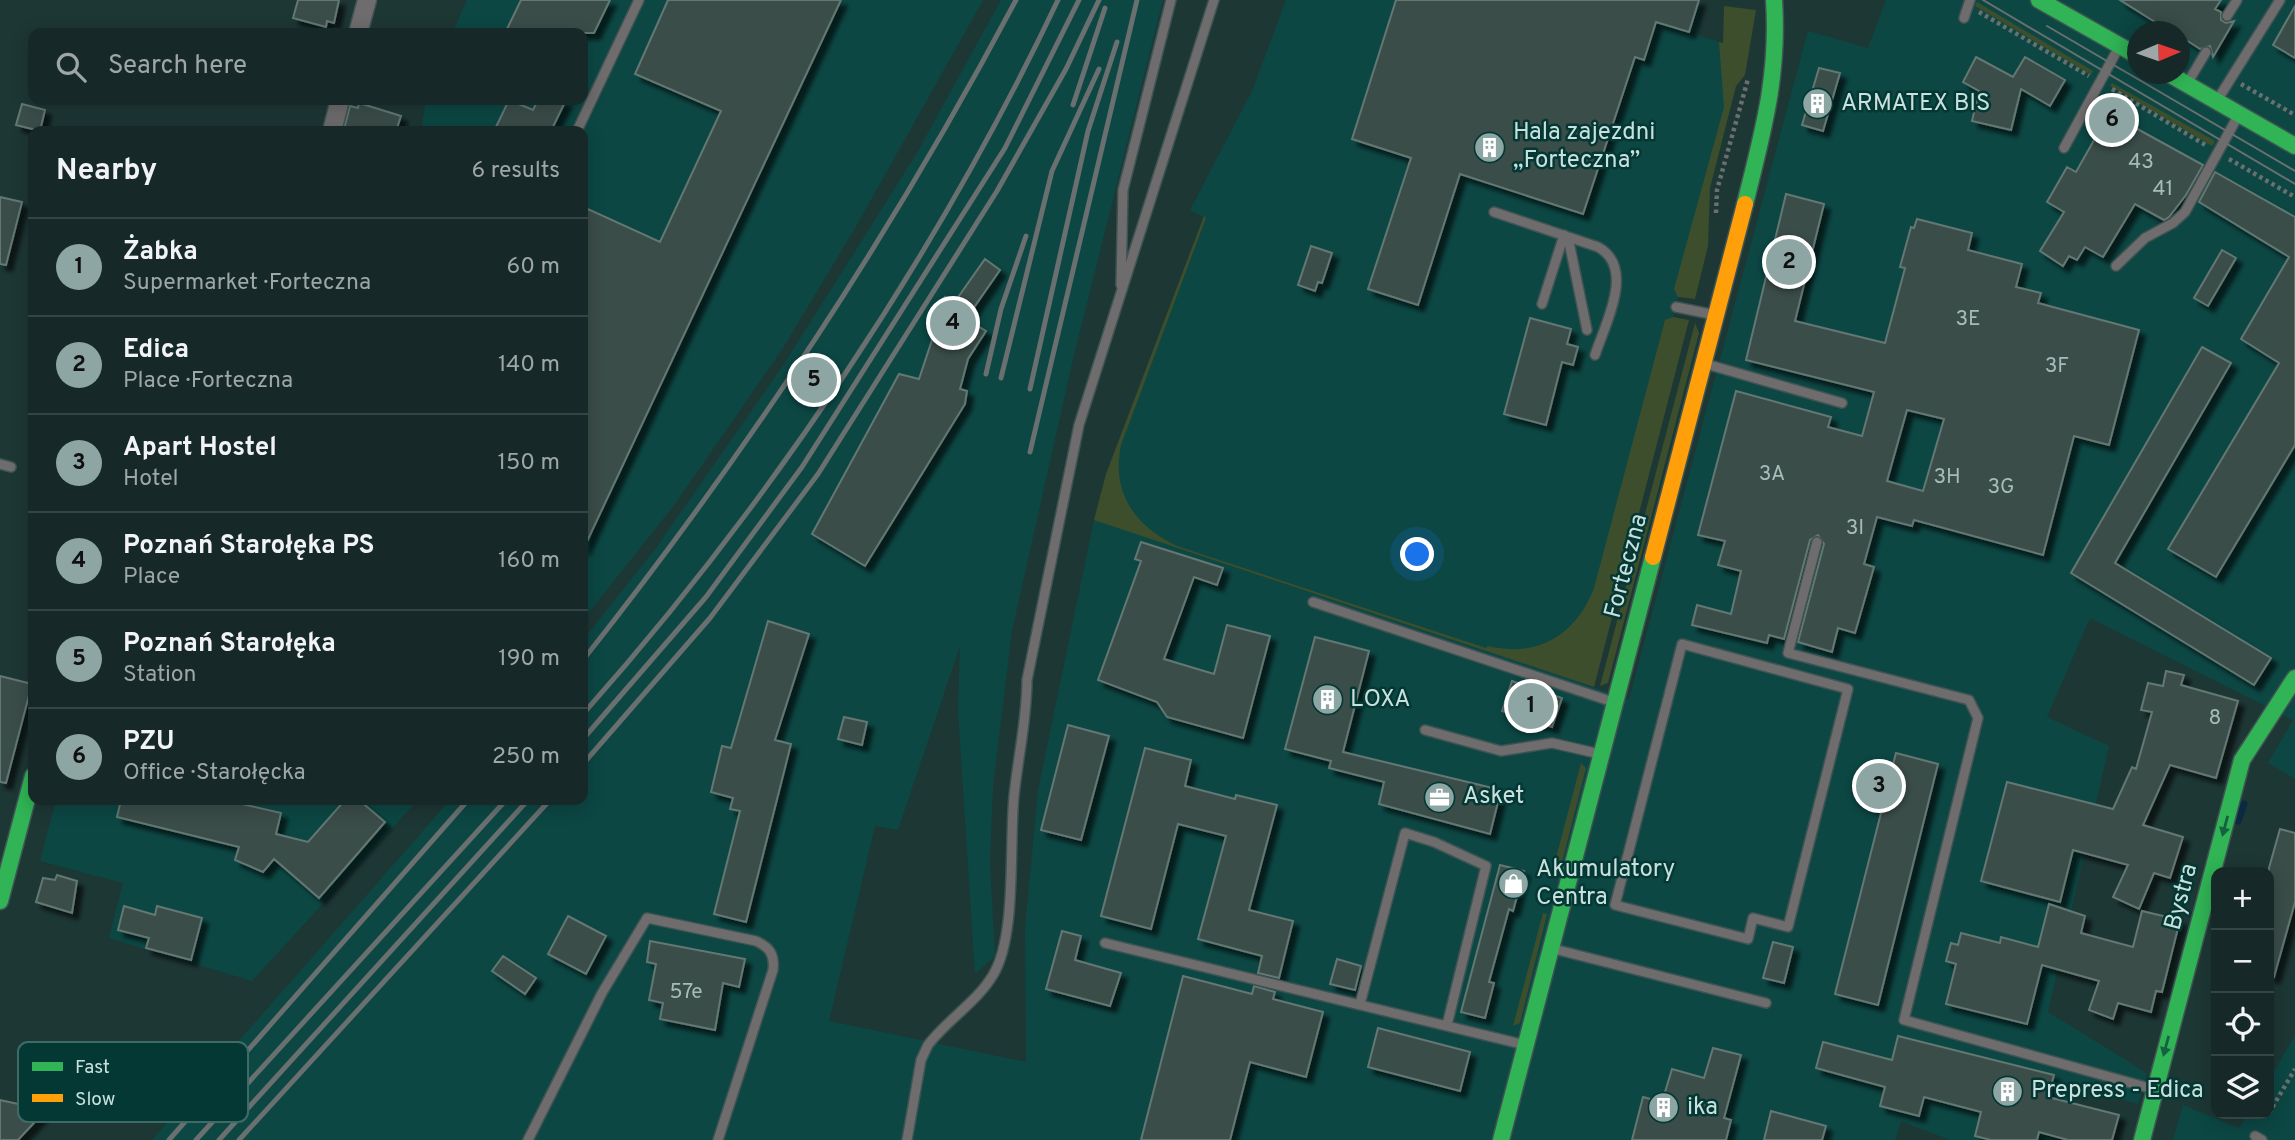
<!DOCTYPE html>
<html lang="en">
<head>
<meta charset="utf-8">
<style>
	:root { --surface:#162928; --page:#1f3130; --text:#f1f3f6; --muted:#9ea6a8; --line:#354545; --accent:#8da6a3 }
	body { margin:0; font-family:Overpass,sans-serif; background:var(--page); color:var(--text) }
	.controls { position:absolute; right:21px; bottom:21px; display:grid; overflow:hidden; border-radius:14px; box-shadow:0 4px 18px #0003 }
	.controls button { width:63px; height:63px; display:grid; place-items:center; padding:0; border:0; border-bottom:2px solid var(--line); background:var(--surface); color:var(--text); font:35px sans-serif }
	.compass { position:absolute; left:2127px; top:21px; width:63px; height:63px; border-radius:50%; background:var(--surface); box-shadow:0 4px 18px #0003; rotate:88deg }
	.you { position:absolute; left:1418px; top:555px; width:24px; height:24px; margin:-18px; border:5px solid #fff; border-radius:50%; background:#1a73e8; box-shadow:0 0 0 10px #1a73e833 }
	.badge { display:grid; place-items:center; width:46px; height:46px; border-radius:50%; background:var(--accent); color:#111; font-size:23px; font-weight:700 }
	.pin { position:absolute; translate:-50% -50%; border:4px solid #fff; box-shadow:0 2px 7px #0006 }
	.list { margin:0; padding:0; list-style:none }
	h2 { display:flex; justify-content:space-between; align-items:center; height:91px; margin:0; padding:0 28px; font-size:30px }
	h2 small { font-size:23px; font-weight:400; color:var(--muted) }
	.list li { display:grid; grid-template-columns:46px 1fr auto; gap:21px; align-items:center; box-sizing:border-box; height:98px; padding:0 28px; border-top:2px solid var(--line) }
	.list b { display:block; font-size:26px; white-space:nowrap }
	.list p { margin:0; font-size:23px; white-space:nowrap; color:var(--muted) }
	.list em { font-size:23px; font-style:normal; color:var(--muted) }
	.icon { flex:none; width:38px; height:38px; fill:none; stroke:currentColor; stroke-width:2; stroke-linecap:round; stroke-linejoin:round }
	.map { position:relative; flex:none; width:2295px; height:1140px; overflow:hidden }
	.search { position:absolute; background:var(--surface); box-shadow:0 4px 18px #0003; left:28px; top:28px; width:560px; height:77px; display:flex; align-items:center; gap:18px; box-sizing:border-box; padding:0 24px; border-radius:14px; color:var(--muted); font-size:26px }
	.panel { position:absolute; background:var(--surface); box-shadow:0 4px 18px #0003; left:28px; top:126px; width:560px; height:679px; border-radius:14px }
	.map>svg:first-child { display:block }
	.built { fill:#0c4744; fill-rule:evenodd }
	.green { fill:#3c4e2c }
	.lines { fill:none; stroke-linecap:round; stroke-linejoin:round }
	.stream { stroke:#0a2942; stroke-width:7 }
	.building { fill:#3b4e4a; stroke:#637773; stroke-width:2; fill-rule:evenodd; filter:url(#shadow) }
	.lane-casing { stroke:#3e5352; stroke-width:12 }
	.street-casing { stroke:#3e5352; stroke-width:21 }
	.fast-casing { stroke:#3e5352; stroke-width:19 }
	.slow-casing { stroke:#3e5352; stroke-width:19 }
	.path { stroke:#6a6f70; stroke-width:4.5; stroke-dasharray:3.5 3.5; stroke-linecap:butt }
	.lane { stroke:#6e6c6c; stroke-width:9 }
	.street { stroke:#6e6c6c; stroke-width:18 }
	.fast { stroke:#30b455; stroke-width:16 }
	.slow { stroke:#ff9f0a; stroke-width:16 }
	.tram { stroke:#6a6f70; stroke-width:2 }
	.rail { stroke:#6a6f70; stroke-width:5 }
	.oneway { fill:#136340 }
	.labels { text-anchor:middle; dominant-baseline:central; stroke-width:5; stroke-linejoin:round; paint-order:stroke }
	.number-label { font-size:21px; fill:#a6bcb9 }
	.poi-label { font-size:24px; fill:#c9e1de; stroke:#043834; text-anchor:start }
	.street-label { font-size:24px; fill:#c9e1de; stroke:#043834 }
	.key { fill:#043834; stroke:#3f6b67; stroke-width:2 }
	.key-label { font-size:19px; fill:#c9e1de }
</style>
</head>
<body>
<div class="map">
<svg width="2295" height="1140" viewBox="0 0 2295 1140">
	<defs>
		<filter id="shadow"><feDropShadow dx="6" dy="6" stdDeviation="2" flood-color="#0009"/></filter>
	</defs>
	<rect width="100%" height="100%" fill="#1d3735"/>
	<path class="built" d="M467 0H983L858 223 783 348 675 504 583 620V131H421L426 100H583V33H452Z
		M1001 0H1163L1073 359 1012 631 993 786 990 863 995 956 975 974 958 711 960 646 898 830 875 826 829 1021 1026 1062 1025 928 1038 790 1094 520 1106 474 1204 217 1190 210 1252 91 1286 0H1587L1688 32 1697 6 1701 7 1698 35 1744 50 1576 681 1629 699 1808 31 1868 48 1886 0H2295V779L2268 763 2293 720 2090 618 2047 717 2109 746 2048 1012 2147 1073 2138 1104 2074 1085 2053 1140H1950L1901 1121 1895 1140H152L450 800H583V640L656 548 784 364 917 153ZM2138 32H2180V74H2138Z
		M56 800H418L252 981 109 938 123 883 40 861Z
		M2295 1036V1140H2173L2183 1105 2239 1128 2248 1114H2269V1079Z"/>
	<path class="green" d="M1977 2 2093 71 2091 75 1975 6Z
		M1724 6 1756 10 1745 75 1736 86 1710 188 1708 246 1695 299 1678 297 1674 289 1724 107 1719 42 1723 43Z
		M2112 83 2215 141 2212 146 2110 86Z
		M1204 216 1206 218 1121 445C1111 493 1135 526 1177 546L1486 648 1488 646C1538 658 1576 635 1594 588L1665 320 1673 317 1689 320 1594 687 1094 520 1106 474Z
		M1695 323 1699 333 1608 683 1600 686Z
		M1581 763 1586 768 1560 870 1553 869Z
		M1543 913 1547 914 1520 1023 1513 1026Z"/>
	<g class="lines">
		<path class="stream" d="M2238 821 2244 804"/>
	</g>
	<path class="building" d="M298 0H339L334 23 327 21 326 27 293 18Z
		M521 0H610L594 33H505Z
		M668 0H841L583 550V220L588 209 660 242 721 111 635 74Z
		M1396 0H1699L1689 32 1656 22 1644 60 1635 57 1583 214 1460 174 1418 305 1368 289 1411 158 1352 139Z
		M2120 0H2221L2215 9 2221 12V20L2226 23 2234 21 2213 57 2210 46 2200 49 2180 36V32H2171Z
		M2295 6V58L2273 45Z
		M1976 57 2013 77 2025 57 2065 80 2050 106 2021 89 2011 130 1972 121 1979 91 1963 82Z
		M1819 68 1840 73 1823 131 1802 125Z
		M509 100 533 110 538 100H566L551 131H494Z
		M359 103 401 116 396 131 344 129 350 106 358 108Z
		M22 104 45 110 40 131 16 125Z
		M2112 115 2203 165 2186 195 2169 217 2164 220 2135 204 2103 257 2085 247 2077 260 2069 256 2063 266 2040 251 2064 212 2047 202 2067 167 2076 172 2106 119Z
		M2215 172 2295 217V445L2216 577 2168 549 2279 363 2241 339 2289 257 2199 202Z
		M1786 194 1824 204 1795 321 1885 343 1905 268 1900 267 1911 227 1914 228 1917 219 1972 233 1968 250 2022 264 2016 287 2041 293 2038 303 2139 330 2109 445 2074 436 2043 555 1914 520 1912 526 1877 517 1864 564 1874 567 1855 633 1838 628 1832 652 1798 642 1824 544 1818 535 1810 540 1784 639 1769 635 1767 643 1692 625 1697 605 1731 614 1741 571 1718 565 1725 541 1698 535 1736 391 1831 417 1828 427 1862 436 1874 392 1746 360ZM1907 410 1944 419 1923 491 1887 481Z
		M0 197 22 202 6 265 0 264Z
		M1311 246 1332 253 1322 283 1318 282 1315 291 1298 285Z
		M2222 250 2236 258 2208 306 2194 298Z
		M985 259 1000 270 966 319 986 331 968 359 960 389 967 391 965 404 865 566 812 534 899 374 919 379 937 325 931 321 945 297 954 303Z
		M1530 318 1571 329 1567 344 1578 347 1573 365 1562 362 1546 425 1504 414Z
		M2202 347 2231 363 2115 563 2271 658 2254 685 2071 573Z
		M1141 542 1223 568 1217 585 1194 577 1164 659 1214 674 1227 625 1270 636 1243 738 1167 717 1157 702 1098 680 1141 561 1135 559Z
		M768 621 809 634 775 740 791 744 746 922 714 914 740 811 730 809 733 798 711 792 722 746 731 748Z
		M1315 637 1369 651 1343 752 1501 790 1490 834 1379 804 1384 782 1329 768 1331 761 1285 749Z
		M2166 671 2184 675 2181 685 2238 701 2216 778 2170 765 2143 825 2183 837 2170 878 2154 873 2139 909 2113 897 2128 865 2073 850 2060 902 1981 881 2007 782 2113 809 2132 767 2136 769 2152 712 2141 710 2148 683 2163 686Z
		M0 676 32 684 6 783 0 782Z
		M1512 681 1562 698 1552 727 1502 711Z
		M844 717 867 722 862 745 838 739Z
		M1068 725 1109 736 1081 840 1041 830Z
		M1145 748 1191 760 1185 786 1235 799 1236 795 1277 805 1249 910 1293 921 1279 978 1258 973 1262 956 1198 939 1226 836 1178 824 1151 929 1101 916Z
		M1896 753 1938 764 1878 1005 1835 994 1882 809 1869 806 1878 771 1890 775Z
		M121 800H225L281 813 276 834 308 842 345 800H359L385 822 319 898 274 859 263 872 235 860 239 847 117 817Z
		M2280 829 2295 833V902L2274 977 2269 976V868Z
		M1500 865 1524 871 1513 911 1509 909 1489 982 1494 983 1485 1018 1461 1012Z
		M57 875 77 881 72 913 36 902 43 878 55 880Z
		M2049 904 2085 916 2081 933 2133 947 2142 911 2180 920 2162 992 2156 991 2151 1012 2118 1003 2113 1019 2089 1010 2099 981 2042 965 2027 1024 1946 1004 1956 964 1946 961 1951 943 1958 945 1961 933 2000 943 2001 937 2038 947Z
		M124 906 155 915 157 906 202 918 191 960 146 948 149 938 118 930Z
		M568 916 606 936 586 974 548 954Z
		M1062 931 1081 936 1075 960 1121 973 1110 1006 1046 989Z
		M650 941 745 959 739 987 723 983 715 1030 660 1019 663 1003 649 1000 656 964 647 962Z
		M1773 942 1793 947 1784 983 1763 978Z
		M503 956 536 978 525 994 492 971Z
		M1337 959 1361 966 1355 990 1330 984Z
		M1183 976 1252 994 1254 986 1275 992 1273 999 1323 1012 1306 1077 1250 1062 1230 1140H1141Z
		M1378 1028 1470 1052 1460 1091 1368 1067Z
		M1898 1036 2054 1075 2048 1097 2119 1115 2112 1140H2068L2039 1132 2037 1140H1991L1975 1136 1981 1112 1924 1097 1919 1116 1880 1106 1885 1087 1816 1068 1823 1042 1892 1060Z
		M1713 1048 1741 1055 1724 1118 1731 1120 1726 1140H1632L1643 1097 1662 1102 1672 1069 1704 1078Z
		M0 1100 46 1110 18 1140H0Z
		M1771 1111 1826 1126 1822 1140H1764Z"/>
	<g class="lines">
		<defs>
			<path id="lane" d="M2227 16 2237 0
				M1964 18 1970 0
				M2188 82 2206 52
				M2218 99 2280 0
				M577 131 639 0
				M2064 148 2119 47
				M1494 212 1598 247C1636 268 1605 324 1595 355
				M1568 237 1587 330
				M2116 266 2145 238 2173 223 2185 212 2238 116
				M1121 285 1123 190 1171 0
				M1542 304 1564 235
				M1676 307 1715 315
				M1706 364 1842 403
				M0 464 11 467
				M1817 542 1788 653 1969 700 1978 718 1904 1020 2153 1089
				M1313 602 1613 702
				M1682 644 1848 689 1788 927 1753 918 1748 939 1615 905Z
				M1425 730 1501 751 1552 743 1600 754
				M1105 943 1525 1045
				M1554 949 1766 1003
				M1360 1004 1405 833 1434 842 1486 866 1447 1025
				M2255 1136 2262 1140
				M528 1140 602 993 647 918 756 941C769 947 775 954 773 970L718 1140
				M907 1140 921 1060 928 1045C947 1020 977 1002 993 975 1017 936 1009 844 1014 796 1018 757 1027 719 1027 680L1079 425 1214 0"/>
			<path id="street" d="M358 33 367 0
				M332 131 340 100"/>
			<path id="fast" d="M2039 0 2138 56
				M2169 74 2295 146
				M1745 204C1763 131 1779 76 1774 0
				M0 901 33 776
				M1501 1140 1653 557
				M2142 1140 2242 760 2295 678"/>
			<path id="slow" d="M1653 557 1745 204"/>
		</defs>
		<use href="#lane" class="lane-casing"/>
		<use href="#street" class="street-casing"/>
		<use href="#fast" class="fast-casing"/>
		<use href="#slow" class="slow-casing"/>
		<path class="path" d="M1979 12 2089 76
			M2241 84 2295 115
			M2112 89 2207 146
			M2229 159 2295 197
			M1716 213 1717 190 1748 79
			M2269 1113 2295 1069"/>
		<use href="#lane" class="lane"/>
		<use href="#street" class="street"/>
		<use href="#fast" class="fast"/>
		<use href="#slow" class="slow"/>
		<path class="tram" d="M1983 0 2295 184
			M2047 26 2295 171"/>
		<path class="rail" d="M1073 105 1105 8
			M986 374 1001 309 1026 236
			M1001 378 1052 171 1099 69
			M1030 389 1088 131 1117 42
			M1030 452 1137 0
			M583 660C747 453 892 234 1016 0
			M583 714C769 505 938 253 1058 0
			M583 739 706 597 802 467 1005 148 1079 0
			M583 764 710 618 818 474 997 191 1066 69 1099 0
			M169 1140 468 800
			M196 1140 506 800
			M219 1140 528 800
			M239 1140 550 800"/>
	</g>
	<defs><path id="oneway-solid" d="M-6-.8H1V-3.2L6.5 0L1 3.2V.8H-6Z" transform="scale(1.75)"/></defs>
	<g class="oneway">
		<use href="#oneway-solid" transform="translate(2225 826) rotate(105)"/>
		<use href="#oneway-solid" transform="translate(2166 1046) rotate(105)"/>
	</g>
	<defs>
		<symbol id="building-disc" viewBox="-11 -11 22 22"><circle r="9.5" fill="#8da6a3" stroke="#043834"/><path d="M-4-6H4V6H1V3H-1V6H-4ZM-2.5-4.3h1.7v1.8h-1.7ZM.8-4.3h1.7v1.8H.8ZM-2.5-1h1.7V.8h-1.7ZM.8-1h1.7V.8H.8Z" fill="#fff"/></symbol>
		<symbol id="office-disc" viewBox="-11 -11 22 22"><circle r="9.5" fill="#8da6a3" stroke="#043834"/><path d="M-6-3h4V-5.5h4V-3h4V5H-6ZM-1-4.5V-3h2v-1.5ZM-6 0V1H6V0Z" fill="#fff"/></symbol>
		<symbol id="shop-disc" viewBox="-11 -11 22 22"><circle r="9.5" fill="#8da6a3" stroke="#043834"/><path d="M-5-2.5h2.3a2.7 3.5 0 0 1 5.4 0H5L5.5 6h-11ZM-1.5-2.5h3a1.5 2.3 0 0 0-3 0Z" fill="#fff"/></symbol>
	</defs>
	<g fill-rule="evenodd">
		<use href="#building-disc" x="1800" y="86" width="35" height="35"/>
		<use href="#building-disc" x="1472" y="130" width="35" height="35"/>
		<use href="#building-disc" x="1310" y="682" width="35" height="35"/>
		<use href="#office-disc" x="1422" y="780" width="35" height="35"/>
		<use href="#shop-disc" x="1496" y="866" width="35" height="35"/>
		<use href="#building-disc" x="1990" y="1074" width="35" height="35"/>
		<use href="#building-disc" x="1646" y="1090" width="35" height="35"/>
	</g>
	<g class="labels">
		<g class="number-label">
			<text x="2141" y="162">43</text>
			<text x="2163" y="189">41</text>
			<text x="1968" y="319">3E</text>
			<text x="2057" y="366">3F</text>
			<text x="1772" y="474">3A</text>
			<text x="1947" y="477">3H</text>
			<text x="2001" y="487">3G</text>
			<text x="1855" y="528">3I</text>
			<text x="2215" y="718">8</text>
			<text x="686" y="992">57e</text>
		</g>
		<g class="poi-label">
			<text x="1841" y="104">ARMATEX BIS</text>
			<text x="1513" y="133">Hala zajezdni<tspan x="1513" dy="28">„Forteczna”</tspan></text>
			<text x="1350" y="700">LOXA</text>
			<text x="1463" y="797">Asket</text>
			<text x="1536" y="870">Akumulatory<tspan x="1536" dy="28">Centra</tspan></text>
			<text x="2031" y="1091">Prepress - Edica</text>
			<text x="1687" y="1108">ika</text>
		</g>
		<g class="street-label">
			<text transform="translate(1627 566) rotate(-75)">Forteczna</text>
			<text transform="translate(2182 897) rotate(-75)">Bystra</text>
		</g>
	</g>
	<rect x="18" y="1042" width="230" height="80" rx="10" class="key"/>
	<rect x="32" y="1062" width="31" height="9" fill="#30b455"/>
	<rect x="32" y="1094" width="31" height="8" fill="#ff9f0a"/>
	<g class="key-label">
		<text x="75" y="1073">Fast</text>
		<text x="75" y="1105">Slow</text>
	</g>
</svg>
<div class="controls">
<button>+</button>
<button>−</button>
<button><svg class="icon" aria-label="locate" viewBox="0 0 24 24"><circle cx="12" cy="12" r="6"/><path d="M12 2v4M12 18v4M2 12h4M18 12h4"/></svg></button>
<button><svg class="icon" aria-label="layers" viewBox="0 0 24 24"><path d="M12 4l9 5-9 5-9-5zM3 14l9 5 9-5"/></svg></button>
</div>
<svg class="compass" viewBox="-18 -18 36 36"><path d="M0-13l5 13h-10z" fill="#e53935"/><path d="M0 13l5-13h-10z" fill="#9ea6a8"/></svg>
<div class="you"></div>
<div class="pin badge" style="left:1531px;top:706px">1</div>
<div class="pin badge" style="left:1789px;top:262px">2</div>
<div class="pin badge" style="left:1879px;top:786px">3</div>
<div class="pin badge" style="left:953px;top:323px">4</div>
<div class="pin badge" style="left:814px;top:380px">5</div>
<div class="pin badge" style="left:2112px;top:120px">6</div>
<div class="search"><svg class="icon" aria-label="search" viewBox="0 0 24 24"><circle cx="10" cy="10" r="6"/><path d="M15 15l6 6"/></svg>Search here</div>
<section class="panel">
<h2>Nearby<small>6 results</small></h2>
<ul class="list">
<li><span class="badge">1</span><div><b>Żabka</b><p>Supermarket · Forteczna</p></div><em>60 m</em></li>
<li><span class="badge">2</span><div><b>Edica</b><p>Place · Forteczna</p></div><em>140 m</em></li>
<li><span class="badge">3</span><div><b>Apart Hostel</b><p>Hotel</p></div><em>150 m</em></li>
<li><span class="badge">4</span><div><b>Poznań Starołęka PS</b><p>Place</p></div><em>160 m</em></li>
<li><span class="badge">5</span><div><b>Poznań Starołęka</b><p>Station</p></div><em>190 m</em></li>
<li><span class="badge">6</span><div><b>PZU</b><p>Office · Starołęcka</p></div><em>250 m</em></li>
</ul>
</section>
</div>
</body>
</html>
